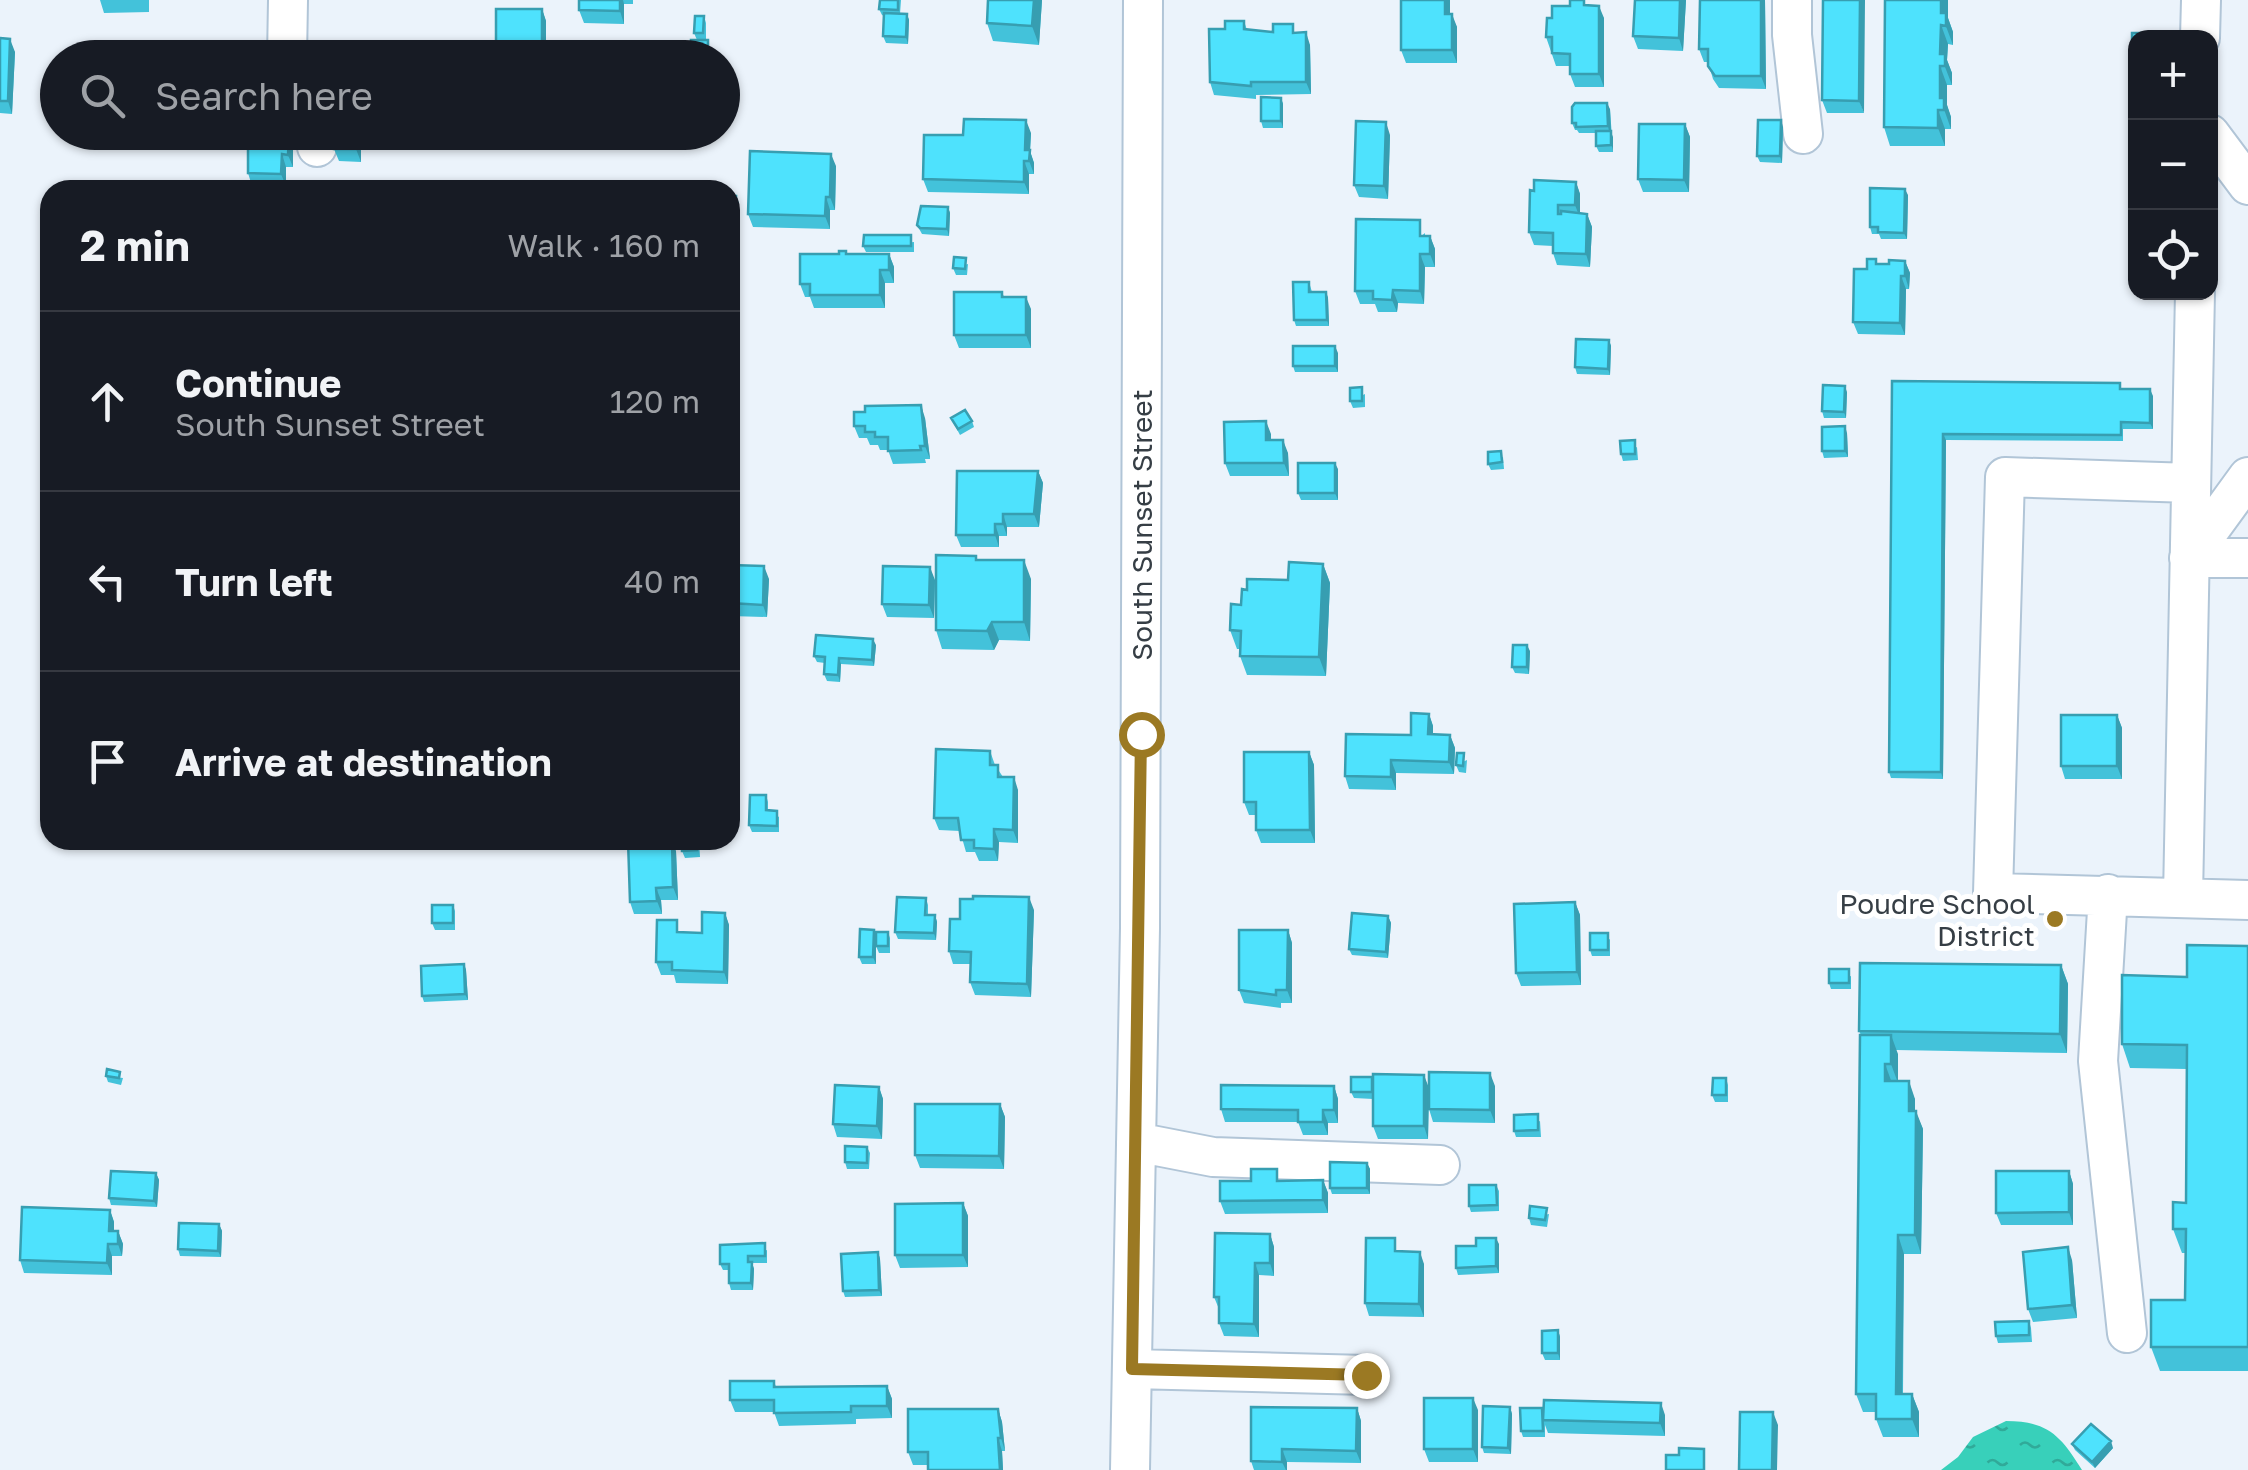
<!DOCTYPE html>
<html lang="en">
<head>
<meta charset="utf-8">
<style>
	:root { --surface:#171b24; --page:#242831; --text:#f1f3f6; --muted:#9ea1a6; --line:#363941 }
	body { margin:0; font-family:"Golos Text",sans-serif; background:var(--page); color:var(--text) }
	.controls { position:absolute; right:30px; top:30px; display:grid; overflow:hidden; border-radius:20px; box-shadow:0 2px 8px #0004 }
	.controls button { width:90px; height:90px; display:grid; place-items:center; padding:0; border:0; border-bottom:2px solid var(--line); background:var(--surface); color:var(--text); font:50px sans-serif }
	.stop { position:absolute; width:30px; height:30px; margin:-22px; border:8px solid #9b7923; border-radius:50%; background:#fff }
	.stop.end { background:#9b7923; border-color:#fff; box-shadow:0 2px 10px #0008 }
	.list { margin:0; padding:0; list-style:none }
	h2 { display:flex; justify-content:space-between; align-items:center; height:130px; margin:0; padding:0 40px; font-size:42px }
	h2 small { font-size:32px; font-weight:400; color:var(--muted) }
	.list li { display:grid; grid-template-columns:65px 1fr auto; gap:30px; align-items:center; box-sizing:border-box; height:180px; padding:0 40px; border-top:2px solid var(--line) }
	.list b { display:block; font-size:38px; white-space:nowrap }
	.list p { margin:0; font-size:32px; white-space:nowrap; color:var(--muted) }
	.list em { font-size:32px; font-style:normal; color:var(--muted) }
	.icon { flex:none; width:55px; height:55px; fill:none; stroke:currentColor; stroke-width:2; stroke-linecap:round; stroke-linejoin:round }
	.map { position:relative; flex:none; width:2248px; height:1470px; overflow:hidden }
	.search { position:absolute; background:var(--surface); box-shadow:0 2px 8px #0004; left:40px; top:40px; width:700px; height:110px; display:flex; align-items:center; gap:25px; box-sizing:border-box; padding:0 35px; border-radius:55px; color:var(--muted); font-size:38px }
	.panel { position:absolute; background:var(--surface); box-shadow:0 2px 8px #0004; left:40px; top:180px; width:700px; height:670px; border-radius:30px }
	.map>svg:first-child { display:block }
	.water { fill:url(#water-ripples) }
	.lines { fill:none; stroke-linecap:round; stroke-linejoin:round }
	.minor-casing { stroke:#b1c5d7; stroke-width:42 }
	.minor { stroke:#fff; stroke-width:38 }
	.wall { fill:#43c2da }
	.shaded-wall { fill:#379eb1 }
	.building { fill:#4ee2fd; stroke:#379eb1; stroke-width:2.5 }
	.route { stroke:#9b7923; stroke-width:12 }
	.poi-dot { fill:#9b7923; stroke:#fff; stroke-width:4 }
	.labels { text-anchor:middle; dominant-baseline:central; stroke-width:10; stroke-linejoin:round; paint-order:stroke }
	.street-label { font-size:28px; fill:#363e45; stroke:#fff }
	.poi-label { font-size:28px; fill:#363e45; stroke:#fff; text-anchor:end }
</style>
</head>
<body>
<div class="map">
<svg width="2248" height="1470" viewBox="0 0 2248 1470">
	<defs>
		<pattern id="water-ripples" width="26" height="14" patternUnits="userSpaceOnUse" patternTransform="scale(2.5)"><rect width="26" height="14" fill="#38d0ba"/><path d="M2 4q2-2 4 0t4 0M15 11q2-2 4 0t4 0" fill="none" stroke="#30aa99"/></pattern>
	</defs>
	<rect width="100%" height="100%" fill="#ebf3fb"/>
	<path class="water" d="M2006 1421C2048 1421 2061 1436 2082 1470H1941L1958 1457 1973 1437Z"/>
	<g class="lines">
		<defs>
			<path id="minor" d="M1792 0V35L1803 134
				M2200 38 2201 0
				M287 58 288 0
				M317 132V147
				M2210 134 2248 185
				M2191 483 2005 477 1993 893 2248 900
				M2189 558 2248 477
				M2189 558H2248
				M2108 894 2098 1061 2127 1333
				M2183 897 2195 292
				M1136 1142 1213 1157 1440 1165
				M1132 1369 1366 1375
				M1130 1470 1140 928 1143 0"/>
		</defs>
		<use href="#minor" class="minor-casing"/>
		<use href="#minor" class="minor"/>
	</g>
	<path class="wall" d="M100 0H149V12L104 13Z
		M579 0H633V4H624V24L584 23 579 10Z
		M880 0H901L900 14H907L909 20 908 44 886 43 883 36 884 16 882 15 879 9Z
		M988 0H1042L1039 45 993 41 987 23Z
		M1450 0V14L1457 27V63H1406L1401 50Z
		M1686 0 1683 51 1638 49 1633 36Z
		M1765 0 1766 89 1719 88 1713 79 1708 62H1704L1699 49Z
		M1823 0 1864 113H1827L1822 100Z
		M1885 0 1948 18 1953 32V45L1948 44 1947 60 1952 73V85H1947V105L1951 117V129H1945V146H1890L1884 127Z
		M1586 5 1604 18V87H1575L1570 74V66H1556L1546 37 1552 18Z
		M542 9 546 21V58H498L496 54Z
		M704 16 706 23V40H697L694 33Z
		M1244 21 1247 30 1296 33 1310 45 1311 94 1256 95V99L1214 95 1210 82 1225 29Z
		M0 38 15 52 12 114 0 113Z
		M1281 98 1283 104V128H1263L1261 121Z
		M1610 109 1613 152H1599L1596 146V133H1579L1577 130H1575L1572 123Z
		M1685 124 1690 137 1689 192H1643L1638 179Z
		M1783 127 1782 163 1760 162 1757 156Z
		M293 132V167H286V186H252L248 173Z
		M334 132H378L370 144H361V162L339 161 334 149Z
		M637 132H682V135H638Z
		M1031 133 1030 151 1034 163V174H1029V194L928 192 923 179 963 135Z
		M1390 135 1388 199 1359 197 1354 185Z
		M836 166 835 210H830V229L753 227 748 214Z
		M1576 182 1580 194V213L1587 214 1592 227 1590 267 1557 265 1553 253V246L1534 245 1529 232 1534 191Z
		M1908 195 1907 239H1881L1879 234H1872L1870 227Z
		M730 196 739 202V211H730Z
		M948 207 950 213 949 236 922 234 917 225Z
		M1425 233V236H1430L1435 249V267H1425L1424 304 1398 303 1397 312H1378L1375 304H1360L1355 291Z
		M914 242V252H866L863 246Z
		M847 254H889L894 267V283H885V308H814L810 297H805L800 284Z
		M1905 261 1910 273 1909 289H1906L1905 335 1858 334 1853 322 1867 269 1878 264H1889Z
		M968 264 967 275H956L953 268Z
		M1309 282 1312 292H1326L1328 298 1329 326H1296L1294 320Z
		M1002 292 1004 297 1031 309V348H959L954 335Z
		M730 316H734L737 323V339H730Z
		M1609 340 1611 346 1610 375 1577 374 1575 367Z
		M1338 353V372H1295L1293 366Z
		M1892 381 2122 389 2153 396V429H2123V441L1946 440 1943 779 1891 778 1889 772Z
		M1847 392 1846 418H1824L1822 411Z
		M1365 394V407L1353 408 1350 401Z
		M925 418 930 459H925L926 463 893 464 888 450H880L878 445H870L867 438H859L854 426Z
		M951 418 972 421 974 427 960 435Z
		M1847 433 1848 457 1824 458 1822 451Z
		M1271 434V440L1288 453 1289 476H1230L1225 463Z
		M1637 447 1638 460 1623 461 1621 454Z
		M1503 457 1504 469 1491 470 1488 464Z
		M1338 469V500H1301L1298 493Z
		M1038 471 1043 483 1039 527H1007V536H999V547H961L956 535Z
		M976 556 977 560 1031 579 1030 641 999 640 994 650 942 649 936 630Z
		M1323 564 1330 583 1326 676 1247 675 1240 656 1241 649H1237L1230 630 1247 590 1288 580Z
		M730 565 769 579 767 617 730 616Z
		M935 580 934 618 887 617 882 604Z
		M876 645 874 666 841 664 840 682 827 681 824 674 825 663 817 662 814 656Z
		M1530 651 1529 674 1515 673 1512 667Z
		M1429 714 1433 726V734L1450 735 1455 748 1454 774 1396 773V790L1349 789 1345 776 1411 735Z
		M2117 715 2122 728V779H2065L2061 766Z
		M990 751 995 765 1003 777 1018 790V843L999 842 998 861H979L975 852H966L960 831 939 830 934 818Z
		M1309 752 1314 765 1315 843H1261L1256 830V815H1249L1244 802Z
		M1467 760 1466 773 1459 772 1456 765Z
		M766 795 768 802V810L779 817V832H752L749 825Z
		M682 840H699L700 857 685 858 682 851Z
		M676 851 678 900H661L662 914H634L630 902Z
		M926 898 928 905V915H935L937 922 936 940 898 939 895 932Z
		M1575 902 1580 915 1581 985 1521 986 1516 973Z
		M453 905 455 911V930H435L432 923Z
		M1034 910 1031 997 975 995 970 982 971 964H953L949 951Z
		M725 913 729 925 728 984 676 983 674 975H661L656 962 682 932 702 933Z
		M1388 916 1391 923 1388 958 1352 955 1349 949Z
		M874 930 876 936V964H862L859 957Z
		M1288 930 1292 943V1003H1281V1008L1244 1003 1239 990Z
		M888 932 890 938V953H879L876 946Z
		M1610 939V956H1592L1590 950Z
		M2248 946V1371H2160L2151 1347 2185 1300V1253H2182L2173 1229 2186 1203 2187 1069 2130 1068 2122 1044 2187 977Z
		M464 964 466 970 468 1000 424 1002 422 996Z
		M2061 965 2068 984 2067 1053 1896 1050 1898 1081 1915 1099V1111L1923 1129 1921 1254H1904L1903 1394H1912L1919 1412V1437H1883L1876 1419V1412H1863L1856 1394 1861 1035 1859 1031Z
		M1851 976V989H1831L1829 983Z
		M106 1076 123 1078 121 1085 108 1082Z
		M1726 1078 1728 1085V1102H1715L1712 1095Z
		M1334 1086 1338 1099V1123H1328V1135H1303L1298 1122H1225L1221 1109Z
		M1495 1086V1123L1433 1122 1429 1109Z
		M879 1087 883 1099 882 1139 837 1137 833 1124Z
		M1429 1088 1428 1139H1378L1373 1126V1099L1354 1098 1351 1092Z
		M1000 1104 1005 1117 1004 1169 920 1168 915 1155Z
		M1540 1121 1541 1137H1516L1514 1131Z
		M867 1147 870 1153 869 1169H847L845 1162Z
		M1367 1163 1370 1169V1194H1332L1330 1188Z
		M2069 1171 2073 1184V1225H2001L1996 1213Z
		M156 1173 159 1180 157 1207 111 1205 109 1198Z
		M1323 1180 1328 1193V1213L1225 1214 1220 1201Z
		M1496 1185 1499 1191V1211L1471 1212 1469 1206Z
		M963 1203 968 1216V1267L900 1268 895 1255Z
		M110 1210 114 1222V1231H118L123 1244 122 1256H112V1275L24 1273 20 1260Z
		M1549 1214 1547 1227 1531 1225 1529 1218Z
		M219 1224 222 1231 221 1257 180 1256 178 1249Z
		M1270 1234 1274 1247V1276L1259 1275V1337L1224 1336 1219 1323V1309L1214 1297Z
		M1499 1244V1273L1458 1275 1456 1268 1476 1246Z
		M767 1250V1263H752L754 1269 753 1290H731L729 1283V1270H723L720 1264Z
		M1400 1251 1424 1264V1317L1369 1316 1365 1303Z
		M878 1252 880 1259 882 1296 845 1297 843 1291Z
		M2072 1260 2077 1318 2033 1322 2028 1309Z
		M2029 1321 2031 1328 2032 1342 1998 1343 1996 1336Z
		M1558 1330 1560 1337V1360H1545L1542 1353Z
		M774 1381 776 1387 887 1386 892 1399V1418L856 1419V1424L779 1426 774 1412H735L730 1400Z
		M1510 1407 1512 1414 1511 1454 1484 1453 1482 1447Z
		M1357 1408 1361 1421V1463L1287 1462V1470H1254L1251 1461Z
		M1520 1408 1665 1415V1436L1548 1433 1545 1425V1437H1523L1521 1431Z
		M998 1409 1002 1422 1005 1451H1002L1003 1470H928V1465H913L908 1452Z
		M1478 1410V1462H1429L1424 1449Z
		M2072 1444 2113 1448 2095 1468 2075 1450Z"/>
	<path class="shaded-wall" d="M620 0H623L624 4V24L620 11Z
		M1034 0H1042L1039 45 1032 26Z
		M1445 0H1450V27L1445 14Z
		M1680 0H1686L1683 51 1679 38Z
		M1761 0H1765L1766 89 1761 76Z
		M1860 0H1865L1864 113 1859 101Z
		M1941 0H1948V18L1953 32V45L1941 13Z
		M1599 6 1604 18V87L1599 74Z
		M542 9 546 21V58H543L542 54Z
		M907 14 909 20 908 44 906 37Z
		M1452 14 1457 27V63L1452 50Z
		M1941 25 1948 44 1947 60 1952 73V85L1940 54Z
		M1306 32 1310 45 1311 94 1306 82Z
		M10 39 15 52 12 114 8 101Z
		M1940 66 1947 85V105L1951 117V129L1940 98Z
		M1281 98 1283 104V128L1281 121Z
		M1607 103 1610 109 1611 132 1613 137V152L1608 126Z
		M1938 110 1945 129V146L1938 128Z
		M1026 120 1031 133 1030 151 1034 163V174L1025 150Z
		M1781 120 1783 127 1782 163 1780 156Z
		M1386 122 1390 135 1388 199 1384 186Z
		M1685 124 1690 137 1689 192 1684 180Z
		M289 132H293V167L288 155Z
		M357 132 361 144V162L356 149Z
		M366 132H378L370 144Z
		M282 154 286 167V186L281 174Z
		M831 154 836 166 835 210 830 197Z
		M1024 161 1029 174V194L1024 182Z
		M1576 182 1580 194V218L1575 205Z
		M1905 189 1908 195 1907 239 1904 233Z
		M826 197 830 210V229L825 216Z
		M948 207 950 213 949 236 947 229Z
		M1587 214 1592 227 1590 267 1586 254Z
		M1430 236 1435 249V267L1430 254Z
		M889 254 894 267V283L889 270Z
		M1420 254 1425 267 1424 304 1420 291Z
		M1905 261 1910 273 1909 289 1905 276Z
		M880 270 885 283V308L880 295Z
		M1901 276 1906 289 1905 335 1900 323Z
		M1393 290 1398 303 1397 312 1392 300Z
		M1326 292 1328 298 1329 326 1327 320Z
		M1026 297 1031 309V348L1026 335Z
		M1609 340 1611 346 1610 375 1608 369Z
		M1335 346 1338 353V372L1335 366Z
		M1845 386 1847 392 1846 418 1844 412Z
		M2150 389 2153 396V429L2150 423Z
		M921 405 925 418 930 459 925 446Z
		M1266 421 1271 434V453L1266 440Z
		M1845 426 1847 433 1848 457 1845 451Z
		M1943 434 1946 440 1943 779 1941 772Z
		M1283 440 1288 453 1289 476 1284 463Z
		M1335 463 1338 469V500L1335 493Z
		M1038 471 1043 483 1039 527 1034 514Z
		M1003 514 1007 527V536L1003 524Z
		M995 524 999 536V547L995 535Z
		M1024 560 1031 579 1030 641 1024 622Z
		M1323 564 1330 583 1326 676 1319 657Z
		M764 566 769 579 767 617 763 605Z
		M930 567 935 580 934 618 929 605Z
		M992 622 999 640 994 650 987 631Z
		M873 639 876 645 874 666 872 660Z
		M1527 645 1530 651 1529 674 1527 667Z
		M839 658 841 664 840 682 838 675Z
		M1429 714 1433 726V747L1428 734Z
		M2117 715 2122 728V779L2117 766Z
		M1450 735 1455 748 1454 774 1449 762Z
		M1309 752 1314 765 1315 843 1310 830Z
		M1391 760 1396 773V790L1391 777Z
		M1014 777 1018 790V843L1013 830Z
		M994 829 999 842 998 861 994 849Z
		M672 840 676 851 678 900 673 887Z
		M656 888 661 900 662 914 657 901Z
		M1029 897 1034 910 1031 997 1027 984Z
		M1575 902 1580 915 1581 985 1577 972Z
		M725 913 729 925 728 984 724 972Z
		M935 915 937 922 936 940 934 933Z
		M1388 916 1391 923 1388 958 1386 952Z
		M874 930 876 936V964L873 957Z
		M1288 930 1292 943V1003L1287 990Z
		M464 964 466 970 468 1000 465 994Z
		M2061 965 2068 984 2067 1053 2060 1034Z
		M1891 1035 1898 1054V1083L1891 1064Z
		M1885 1064 1892 1083 1885 1081Z
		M1490 1073 1495 1086V1123L1490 1110Z
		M1424 1075 1429 1088 1428 1139 1424 1126Z
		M1909 1081 1915 1099V1129L1909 1111Z
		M1334 1086 1338 1099V1123L1334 1110Z
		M879 1087 883 1099 882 1139 877 1126Z
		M1000 1104 1005 1117 1004 1169 999 1156Z
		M1323 1110 1328 1123V1135L1323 1122Z
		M1916 1111 1923 1129 1921 1254 1915 1235Z
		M1367 1163 1370 1169V1194L1367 1188Z
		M2069 1171 2073 1184V1225L2069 1212Z
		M156 1173 159 1180 157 1207 154 1201Z
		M1323 1180 1328 1193V1213L1323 1200Z
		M963 1203 968 1216V1267L963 1255Z
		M110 1210 114 1222V1244L109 1231Z
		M219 1224 222 1231 221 1257 218 1251Z
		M118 1231 123 1244 122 1256 118 1244Z
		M1270 1234 1274 1247V1276L1270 1263Z
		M1898 1235 1904 1254 1902 1412 1896 1394Z
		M1496 1238 1499 1244V1273L1496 1266Z
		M108 1244 112 1256V1275L107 1263Z
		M2068 1247 2072 1260 2077 1318 2072 1305Z
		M878 1252 880 1259 882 1296 879 1290Z
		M1420 1252 1424 1264V1317L1419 1304Z
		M752 1262 754 1269 753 1290 751 1283Z
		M1255 1263 1259 1275V1337L1254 1324Z
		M1558 1330 1560 1337V1360L1558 1353Z
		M887 1386 892 1399V1418L887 1406Z
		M1912 1394 1919 1412V1437L1912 1419Z
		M1473 1398 1478 1410V1462L1473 1449Z
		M1661 1403 1665 1415V1436L1660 1423Z
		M1510 1407 1512 1414 1511 1454 1508 1448Z
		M1357 1408 1361 1421V1463L1356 1451Z
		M998 1409 1002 1422 1005 1451 1001 1438Z
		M1773 1412 1778 1425 1777 1470H1772Z
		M998 1438 1002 1451 1003 1470H1000Z
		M2111 1441 2113 1448 2095 1468 2092 1462Z
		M1282 1449 1287 1462V1470H1286L1282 1462Z"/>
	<path class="building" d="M579 0H620V11L579 10Z
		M880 0H898V10L879 9Z
		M988 0H1034L1032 26 987 23Z
		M1401 0H1445V14H1452V50H1401Z
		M1570 0H1584V5L1599 6V74H1570V54L1552 53V37H1546L1547 18H1552V6H1570Z
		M1635 0H1680L1679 38 1633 36Z
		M1700 0H1761V76H1715L1708 66V49H1699Z
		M1823 0H1860L1859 101 1822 100Z
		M1885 0H1941V13H1946V26L1941 25 1940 54H1945V66H1940V98H1944V110H1938V128L1884 127Z
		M496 9H542V54H496Z
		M884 13 907 14 906 37 883 36Z
		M695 16H704L703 33H694Z
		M1225 21H1244V29L1273 32V24H1293V33L1306 32V82H1251V86L1210 82 1209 29H1225Z
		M2132 33H2154V38H2136V47H2132Z
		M0 38 10 39 8 101H0Z
		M691 40H708V58H691Z
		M207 44 242 45 241 58H206Z
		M429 52 430 58H417V53Z
		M634 56 678 57V58H634Z
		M1261 97 1281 98V121H1261Z
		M1575 103H1607L1608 126 1576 127V123H1572V107Z
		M964 119 1026 120 1025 150H1030L1029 161H1024V182L923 179 924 135H963Z
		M1758 120H1781L1780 156H1757Z
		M1356 121 1386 122 1384 186 1354 185Z
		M1639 124H1685L1684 180 1638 179Z
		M1596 131H1611V145L1596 146Z
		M248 132H289L288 155 282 154 281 174 248 173Z
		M334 132H357L356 149H334Z
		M750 151 831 154 830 197H826L825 216 748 214Z
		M1534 180 1576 182 1575 205H1558V214H1561V211L1587 214 1586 254 1553 253V233L1529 232 1530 190 1534 191Z
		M1870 188 1905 189 1904 233 1878 232V227H1870Z
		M730 196H736V204H730Z
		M921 206 948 207 947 229 920 228 917 225Z
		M1356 219 1420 220V236H1430V254H1420V291L1393 290 1392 300 1373 299V291H1355Z
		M864 235H911V246H863Z
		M839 251H846V254H889V270H880V295H810V284H800V254H839Z
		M954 257 966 258 965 269 953 268Z
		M1867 259H1876V264H1889V260L1905 261V276H1901L1900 323 1853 322 1854 269H1867Z
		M1293 282H1309V292H1326L1327 320H1294Z
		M954 292H1002V297H1026V335H954Z
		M730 316H734V333H730Z
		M1576 339 1609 340 1608 369 1575 367Z
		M1293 346H1335V366H1293Z
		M1892 381 2120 383V389H2150V423L2121 422V435L1943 434 1941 772H1889Z
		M1823 385 1845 386 1844 412 1822 411Z
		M1362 387V401H1350V388Z
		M921 405 925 446H920L921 450 888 451V437H875V432H865V426H854V412H865V406Z
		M965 410 972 421 958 429 951 418Z
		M1266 421V440H1283L1284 463H1225L1224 422Z
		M1845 426V451H1822V427Z
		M1635 440V454H1621L1620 441Z
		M1501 451 1502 462 1488 464V452Z
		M1298 463H1335V493H1298Z
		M957 471H1038L1034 514H1003V524H995V535H956Z
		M936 555 976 556V560H1024V622H992L987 631 936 630Z
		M1289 562 1323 564 1319 657 1240 656 1241 631 1230 630 1231 604 1241 605 1242 589 1247 590V579L1288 580Z
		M730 565 764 566 763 605 730 603Z
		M883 566 930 567 929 605 882 604Z
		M816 635 873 639 872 660 839 658 838 675 824 674 825 657 814 656Z
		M1513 645H1527V667H1512Z
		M1411 713 1429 714 1428 734 1450 735 1449 762 1391 760V777L1345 776 1346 734 1411 735Z
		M2061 715H2117V766H2061Z
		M936 749 990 751V765H998V777H1014L1013 830 994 829V849L974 848V840H961L958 818H934Z
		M1244 752H1309L1310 830H1256V802H1244Z
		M1457 753H1464L1463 766 1456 765Z
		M750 795H766V810L777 811V826L749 825Z
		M628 840H672L673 887 656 888 657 901 630 902Z
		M682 840H697V850L682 851Z
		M973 896 1029 897 1027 984 970 982 971 952 949 951 950 919H960V899H973Z
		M897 897 926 898 925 915H935L934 933 895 932Z
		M1575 902 1577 972 1516 973 1514 904Z
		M432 905H453V923H432Z
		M702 912 725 913 724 972 672 970V962H656L657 920H677V932L702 933Z
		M1352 913 1388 916 1386 952 1349 949Z
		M860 929 874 930 873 957H859Z
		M1239 930H1288L1287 990H1276V995L1239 990Z
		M876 932H888V946H876Z
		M1590 933H1608V950H1590Z
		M2187 945 2248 946V1347H2151V1300H2185L2186 1229H2173V1202L2186 1203 2187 1045 2122 1044V975L2187 977Z
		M1860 963 2061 965 2060 1034 1859 1031Z
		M464 964 465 994 422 996 421 966Z
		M1829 969H1849V983H1829Z
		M1860 1035H1891V1064H1885V1081H1909V1111H1916L1915 1235H1898L1896 1394H1912V1419H1876V1394H1856Z
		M107 1069 120 1072 119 1078 106 1076Z
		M1429 1072 1490 1073V1110L1429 1109Z
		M1373 1074 1424 1075V1126H1373Z
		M1351 1077H1372V1092H1351Z
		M1713 1078H1726V1095H1712Z
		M835 1085 879 1087 877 1126 833 1124Z
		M1221 1085 1334 1086V1110H1323V1122H1298V1110L1221 1109Z
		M915 1104H1000L999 1156 915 1155Z
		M1538 1114V1130L1514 1131V1115Z
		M845 1146 867 1147V1163L845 1162Z
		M1330 1162 1367 1163V1188H1330Z
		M1251 1169H1277V1181L1323 1180V1200L1220 1201V1181H1251Z
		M111 1171 156 1173 154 1201 109 1198Z
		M1996 1171H2069V1212L1996 1213Z
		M1469 1185H1496L1497 1205 1469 1206Z
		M963 1203V1255H895V1204Z
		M1530 1206 1547 1208 1545 1220 1529 1218Z
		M22 1207 110 1210 109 1231H118V1244H108L107 1263 20 1260Z
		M179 1223 219 1224 218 1251 178 1249Z
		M1215 1233 1270 1234V1263H1255L1254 1324 1219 1323V1297H1214Z
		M1366 1238H1395V1251L1420 1252 1419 1304 1365 1303Z
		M1476 1238H1496V1266L1456 1268V1246H1476Z
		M765 1243V1256H748V1262H752L751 1283H729V1264H720V1245Z
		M2068 1247 2072 1305 2028 1309 2023 1252Z
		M878 1252 879 1290 843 1291 841 1254Z
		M2029 1321V1335L1996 1336 1995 1322Z
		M1558 1330V1353H1542V1331Z
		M730 1381H774V1387L887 1386V1406H851V1412L774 1413V1400H730Z
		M1424 1398H1473V1449H1424Z
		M1544 1400 1661 1403 1660 1423 1543 1420Z
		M1483 1406 1510 1407 1508 1448 1482 1447Z
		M1251 1407 1357 1408 1356 1451 1282 1449V1462L1251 1461Z
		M1520 1408H1542L1543 1431H1521Z
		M908 1409H998L1001 1438H998L1000 1470H928V1452H908Z
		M1740 1412H1773L1772 1470H1739Z
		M2091 1424 2111 1441 2092 1462 2072 1444Z
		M1679 1448 1704 1449V1470H1666V1455H1679Z"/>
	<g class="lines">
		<path class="route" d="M1141 734 1132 1369 1366 1375"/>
	</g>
	<circle class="poi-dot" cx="2055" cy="919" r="10"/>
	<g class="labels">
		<g class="street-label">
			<text transform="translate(1141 525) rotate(-90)">South Sunset Street</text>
		</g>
		<g class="poi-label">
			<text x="2035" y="903">Poudre School<tspan x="2035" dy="32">District</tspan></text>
		</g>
	</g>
</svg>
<div class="controls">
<button>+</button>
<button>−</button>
<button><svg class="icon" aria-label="locate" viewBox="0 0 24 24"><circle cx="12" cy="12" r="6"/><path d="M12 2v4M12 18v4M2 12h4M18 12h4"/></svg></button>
</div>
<div class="stop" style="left:1141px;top:734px"></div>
<div class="stop end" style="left:1366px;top:1375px"></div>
<div class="search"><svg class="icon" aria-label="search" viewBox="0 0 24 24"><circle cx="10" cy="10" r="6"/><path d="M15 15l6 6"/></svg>Search here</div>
<section class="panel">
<h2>2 min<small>Walk · 160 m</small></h2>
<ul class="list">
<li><svg class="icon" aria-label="ahead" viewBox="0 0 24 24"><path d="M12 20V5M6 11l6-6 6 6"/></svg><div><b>Continue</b><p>South Sunset Street</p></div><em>120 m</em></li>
<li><svg class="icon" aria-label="left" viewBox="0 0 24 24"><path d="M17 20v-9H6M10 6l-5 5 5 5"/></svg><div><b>Turn left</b></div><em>40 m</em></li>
<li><svg class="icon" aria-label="arrive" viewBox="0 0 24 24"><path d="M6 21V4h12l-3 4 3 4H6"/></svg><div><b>Arrive at destination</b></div></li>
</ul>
</section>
</div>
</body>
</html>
